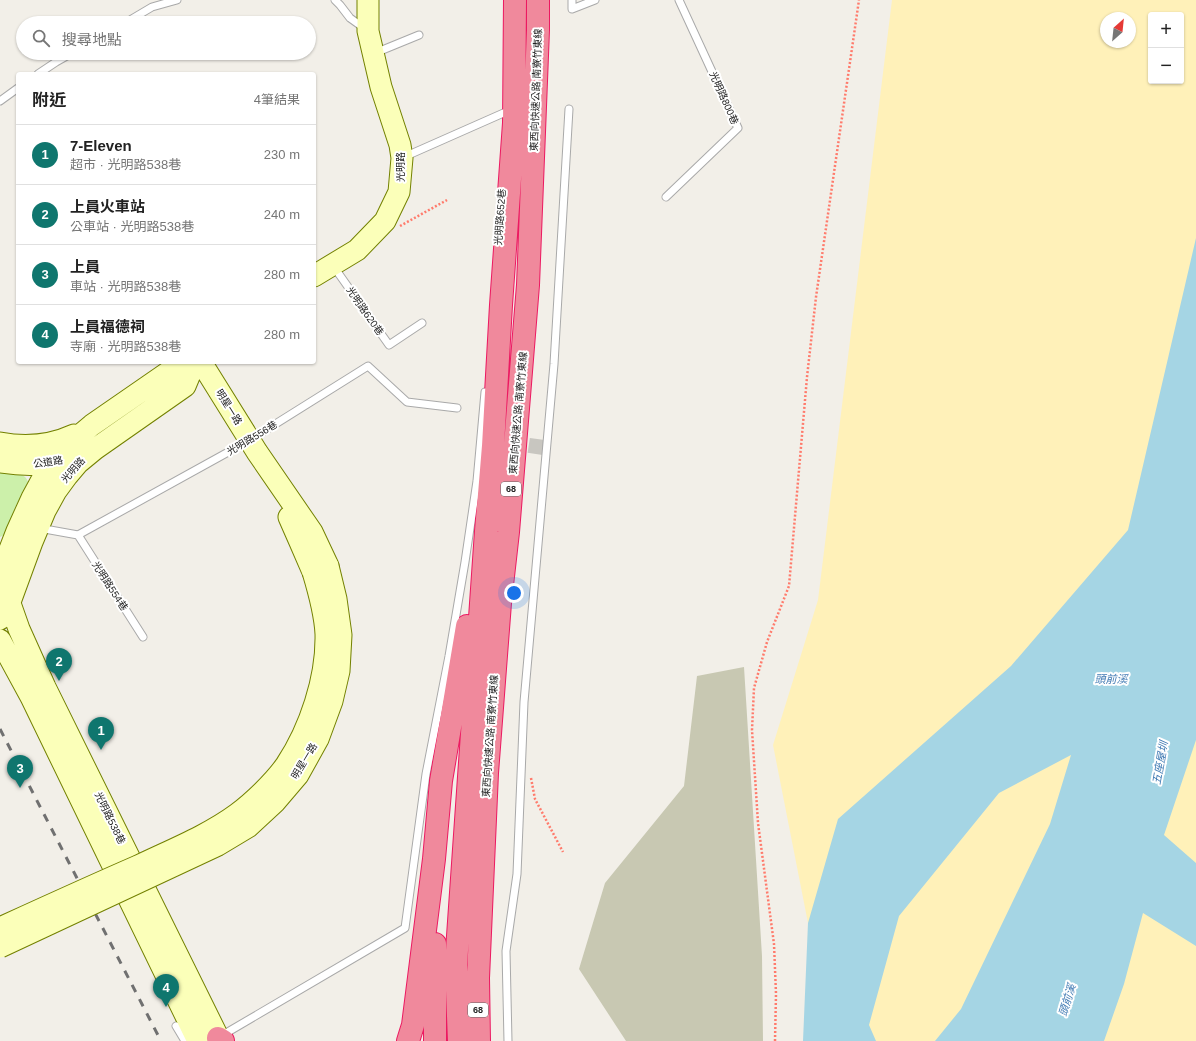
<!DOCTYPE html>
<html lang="zh-TW">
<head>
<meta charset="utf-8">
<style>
	:root { --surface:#fff; --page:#f6f6f6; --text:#222; --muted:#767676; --line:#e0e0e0; --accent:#0f766e }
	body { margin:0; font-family:Arial,"Noto Sans TC",sans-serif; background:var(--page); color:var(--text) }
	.controls { position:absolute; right:12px; top:12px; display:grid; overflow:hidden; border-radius:4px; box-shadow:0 1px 3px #0004 }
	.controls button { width:36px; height:36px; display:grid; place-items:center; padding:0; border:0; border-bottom:1px solid var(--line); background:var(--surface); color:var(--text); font:20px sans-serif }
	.compass { position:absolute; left:1100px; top:12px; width:36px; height:36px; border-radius:50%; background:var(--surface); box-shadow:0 1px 3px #0004; rotate:27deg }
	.you { position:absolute; left:514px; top:593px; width:14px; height:14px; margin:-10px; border:3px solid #fff; border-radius:50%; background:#1a73e8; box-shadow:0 0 0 6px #1a73e833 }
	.badge { display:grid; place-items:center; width:26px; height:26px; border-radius:50%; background:var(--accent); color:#fff; font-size:13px; font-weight:700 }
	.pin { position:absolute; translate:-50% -33px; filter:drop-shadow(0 1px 2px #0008) }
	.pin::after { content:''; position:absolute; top:21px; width:14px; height:12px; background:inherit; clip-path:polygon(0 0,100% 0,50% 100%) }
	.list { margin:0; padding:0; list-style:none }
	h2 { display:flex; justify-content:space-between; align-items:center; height:52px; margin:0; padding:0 16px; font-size:17px }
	h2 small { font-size:13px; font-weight:400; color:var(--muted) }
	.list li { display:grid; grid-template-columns:26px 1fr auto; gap:12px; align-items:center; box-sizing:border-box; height:60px; padding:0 16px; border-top:1px solid var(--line) }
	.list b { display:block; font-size:15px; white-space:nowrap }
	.list p { margin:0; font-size:13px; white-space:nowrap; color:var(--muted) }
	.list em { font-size:13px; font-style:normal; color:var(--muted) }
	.icon { flex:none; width:22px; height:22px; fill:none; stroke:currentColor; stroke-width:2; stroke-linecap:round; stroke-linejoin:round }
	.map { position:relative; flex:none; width:1196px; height:1041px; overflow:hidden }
	.search { position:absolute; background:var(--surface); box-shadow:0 1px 3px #0004; left:16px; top:16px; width:300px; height:44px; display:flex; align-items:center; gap:10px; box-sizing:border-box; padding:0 14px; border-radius:22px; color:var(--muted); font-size:15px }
	.panel { position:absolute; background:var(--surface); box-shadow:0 1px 3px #0004; left:16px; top:72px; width:300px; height:292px; border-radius:4px }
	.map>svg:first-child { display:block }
	.construction { fill:#c8c8b2 }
	.grass { fill:#ccf0aa }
	.sand { fill:#fff1b9; fill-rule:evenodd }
	.water { fill:#a5d5e4 }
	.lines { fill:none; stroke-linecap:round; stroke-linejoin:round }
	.street-tunnel { stroke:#c8c6c0; stroke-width:15; stroke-dasharray:15 8; stroke-linecap:butt }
	.lane-casing { stroke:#a9a9a9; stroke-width:9 }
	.secondary-casing { stroke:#738100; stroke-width:23 }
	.highway-casing { stroke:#ec1961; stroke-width:24 }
	.path { stroke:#ff7b6c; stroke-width:2.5; stroke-dasharray:2 2; stroke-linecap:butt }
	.lane { stroke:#fff; stroke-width:7 }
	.secondary { stroke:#fbffb9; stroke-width:21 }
	.highway { stroke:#f0899c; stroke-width:22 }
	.rail { stroke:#707070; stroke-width:3; stroke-dasharray:8 8; stroke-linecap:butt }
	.secondary-bridge-casing { stroke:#738100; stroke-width:23; stroke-linecap:butt }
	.secondary-bridge { stroke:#fbffb9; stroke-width:21 }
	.labels { text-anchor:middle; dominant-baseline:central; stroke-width:4; stroke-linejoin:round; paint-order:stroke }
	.shield { fill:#fff; stroke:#646464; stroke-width:1 }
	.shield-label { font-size:9px; font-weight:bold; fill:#222 }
	.street-label { font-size:10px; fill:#222; stroke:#fff }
	.water-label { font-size:11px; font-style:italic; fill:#407ab3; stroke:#fff }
</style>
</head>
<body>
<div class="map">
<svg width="1196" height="1041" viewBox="0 0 1196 1041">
	<rect width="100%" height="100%" fill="#f2efe8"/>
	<path class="construction" d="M744 667 762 956 763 1041H626L579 969 605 883 684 786 697 676Z"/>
	<path class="grass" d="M0 473C9 473 25 471 28 482L15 508 6 532 4 535 0 537Z"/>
	<path class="sand" d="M892 0H1196V1041H807L808 923 773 745 818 600ZM1151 15H1181V81H1151ZM1106 18H1130V42H1106Z"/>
	<path class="water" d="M1196 238V740L1164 835 1196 863V946L1143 913 1124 984 1104 1041H935L961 1009 1050 824 1071 755 999 793 899 916 869 1025 876 1041H803L808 923 838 819 1011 666 1128 530Z"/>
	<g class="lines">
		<path class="street-tunnel" d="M506 442 547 448"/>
		<defs>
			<path id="lane" d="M335 0 340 5 350 18 364 28
				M572 0V9L595 0
				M125 23 152 7 177 0
				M375 53 419 35
				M38 74 56 62 72 53
				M0 101 18 88
				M404 157 508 111V115
				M666 197 738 128 679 0
				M334 267 389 345 422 323
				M39 528 78 535 250 440 368 366 407 402 457 408
				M78 535 143 637
				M176 1026 185 1041
				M221 1036 405 928 426 774 449 656 465 562 477 481 485 392
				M508 1041 506 951 517 874 524 702 554 364 569 109"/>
			<path id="secondary" d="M314 276 357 250 385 221 399 192 402 158 400 145 381 87 368 31V0
				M201 362 257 452 312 532 328 566
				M0 443C26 448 50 446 74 435
				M0 462C20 465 40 466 60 461
				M289 517 300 542 313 572
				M0 575 19 629 45 687 220 1041
				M0 590 10 549 17 531 32 498 51 463 61 451 92 425 173 369 187 362
				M0 619 10 602 32 542 45 511 56 491 67 476 78 463 95 449 185 386 195 362
				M0 640 31 697 198 1041"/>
			<path id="highway" d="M218 1038 223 1041
				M408 1041 413 1025 434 859 441 781 467 626
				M435 1041V944
				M459 1041 456 965 486 531 493 446 501 305 514 123 515 0
				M479 1041 478 978 487 773 500 603 508 532 528 285 538 30V0"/>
		</defs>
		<use href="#lane" class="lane-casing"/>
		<use href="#secondary" class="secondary-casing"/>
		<use href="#highway" class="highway-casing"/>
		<path class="path" d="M400 226 447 200
			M531 778 535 799 563 852
			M775 1041 776 994 774 944 758 823 752 730 754 688 767 642 789 586 807 377 816 297 859 0"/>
		<use href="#lane" class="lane"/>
		<use href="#secondary" class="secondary"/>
		<use href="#highway" class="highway"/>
		<path class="rail" d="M0 729 161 1041"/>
		<defs>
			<path id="secondary-bridge" d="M0 928C46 907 92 886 138 866 171 850 207 836 237 814 253 802 274 782 286 765 310 729 327 678 326 634 325 613 319 592 313 572
				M0 947 218 845 248 827 275 802 298 775 318 739 332 701 339 671 341 635 336 599 328 566"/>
		</defs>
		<use href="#secondary-bridge" class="secondary-bridge-casing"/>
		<use href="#secondary-bridge" class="secondary-bridge"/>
	</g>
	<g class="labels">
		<g class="shield">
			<rect x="501" y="482" width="20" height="14" rx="3"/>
			<rect x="468" y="1003" width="20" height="14" rx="3"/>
		</g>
		<g class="shield-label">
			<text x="511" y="489">68</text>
			<text x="478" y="1010">68</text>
		</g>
		<g class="street-label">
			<text transform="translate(536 90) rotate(-88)">東西向快速公路 南寮竹東線</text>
			<text transform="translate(724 98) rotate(66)">光明路800巷</text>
			<text transform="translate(400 167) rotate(-90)">光明路</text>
			<text transform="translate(500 217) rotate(-86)">光明路652巷</text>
			<text transform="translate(365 311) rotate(55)">光明路620巷</text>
			<text transform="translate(229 407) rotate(58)">明星一路</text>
			<text transform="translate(518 413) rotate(-85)">東西向快速公路 南寮竹東線</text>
			<text transform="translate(252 438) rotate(-31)">光明路556巷</text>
			<text transform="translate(48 462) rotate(-8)">公道路</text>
			<text transform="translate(73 470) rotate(-49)">光明路</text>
			<text transform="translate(110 586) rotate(57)">光明路554巷</text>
			<text transform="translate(490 736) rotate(-86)">東西向快速公路 南寮竹東線</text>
			<text transform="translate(304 761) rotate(-59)">明星一路</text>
			<text transform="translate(110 818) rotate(64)">光明路538巷</text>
		</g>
		<g class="water-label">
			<text x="1111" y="679">頭前溪</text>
			<text transform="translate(1160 763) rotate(-80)">五座屋圳</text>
			<text transform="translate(1067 1000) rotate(-73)">頭前溪</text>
		</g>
	</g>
</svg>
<div class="controls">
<button>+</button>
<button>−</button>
</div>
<svg class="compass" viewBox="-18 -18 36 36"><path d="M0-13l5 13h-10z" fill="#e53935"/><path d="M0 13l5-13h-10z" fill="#767676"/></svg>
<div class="you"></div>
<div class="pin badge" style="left:101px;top:750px">1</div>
<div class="pin badge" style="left:59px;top:681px">2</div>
<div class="pin badge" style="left:20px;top:788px">3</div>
<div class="pin badge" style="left:166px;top:1007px">4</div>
<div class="search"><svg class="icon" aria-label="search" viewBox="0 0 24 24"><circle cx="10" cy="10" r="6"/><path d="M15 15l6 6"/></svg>搜尋地點</div>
<section class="panel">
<h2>附近<small>4筆結果</small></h2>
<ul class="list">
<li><span class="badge">1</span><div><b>7-Eleven</b><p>超市 · 光明路538巷</p></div><em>230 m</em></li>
<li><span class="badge">2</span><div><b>上員火車站</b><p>公車站 · 光明路538巷</p></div><em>240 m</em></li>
<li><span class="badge">3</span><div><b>上員</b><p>車站 · 光明路538巷</p></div><em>280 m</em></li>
<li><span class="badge">4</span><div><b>上員福德祠</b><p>寺廟 · 光明路538巷</p></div><em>280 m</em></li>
</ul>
</section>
</div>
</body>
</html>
